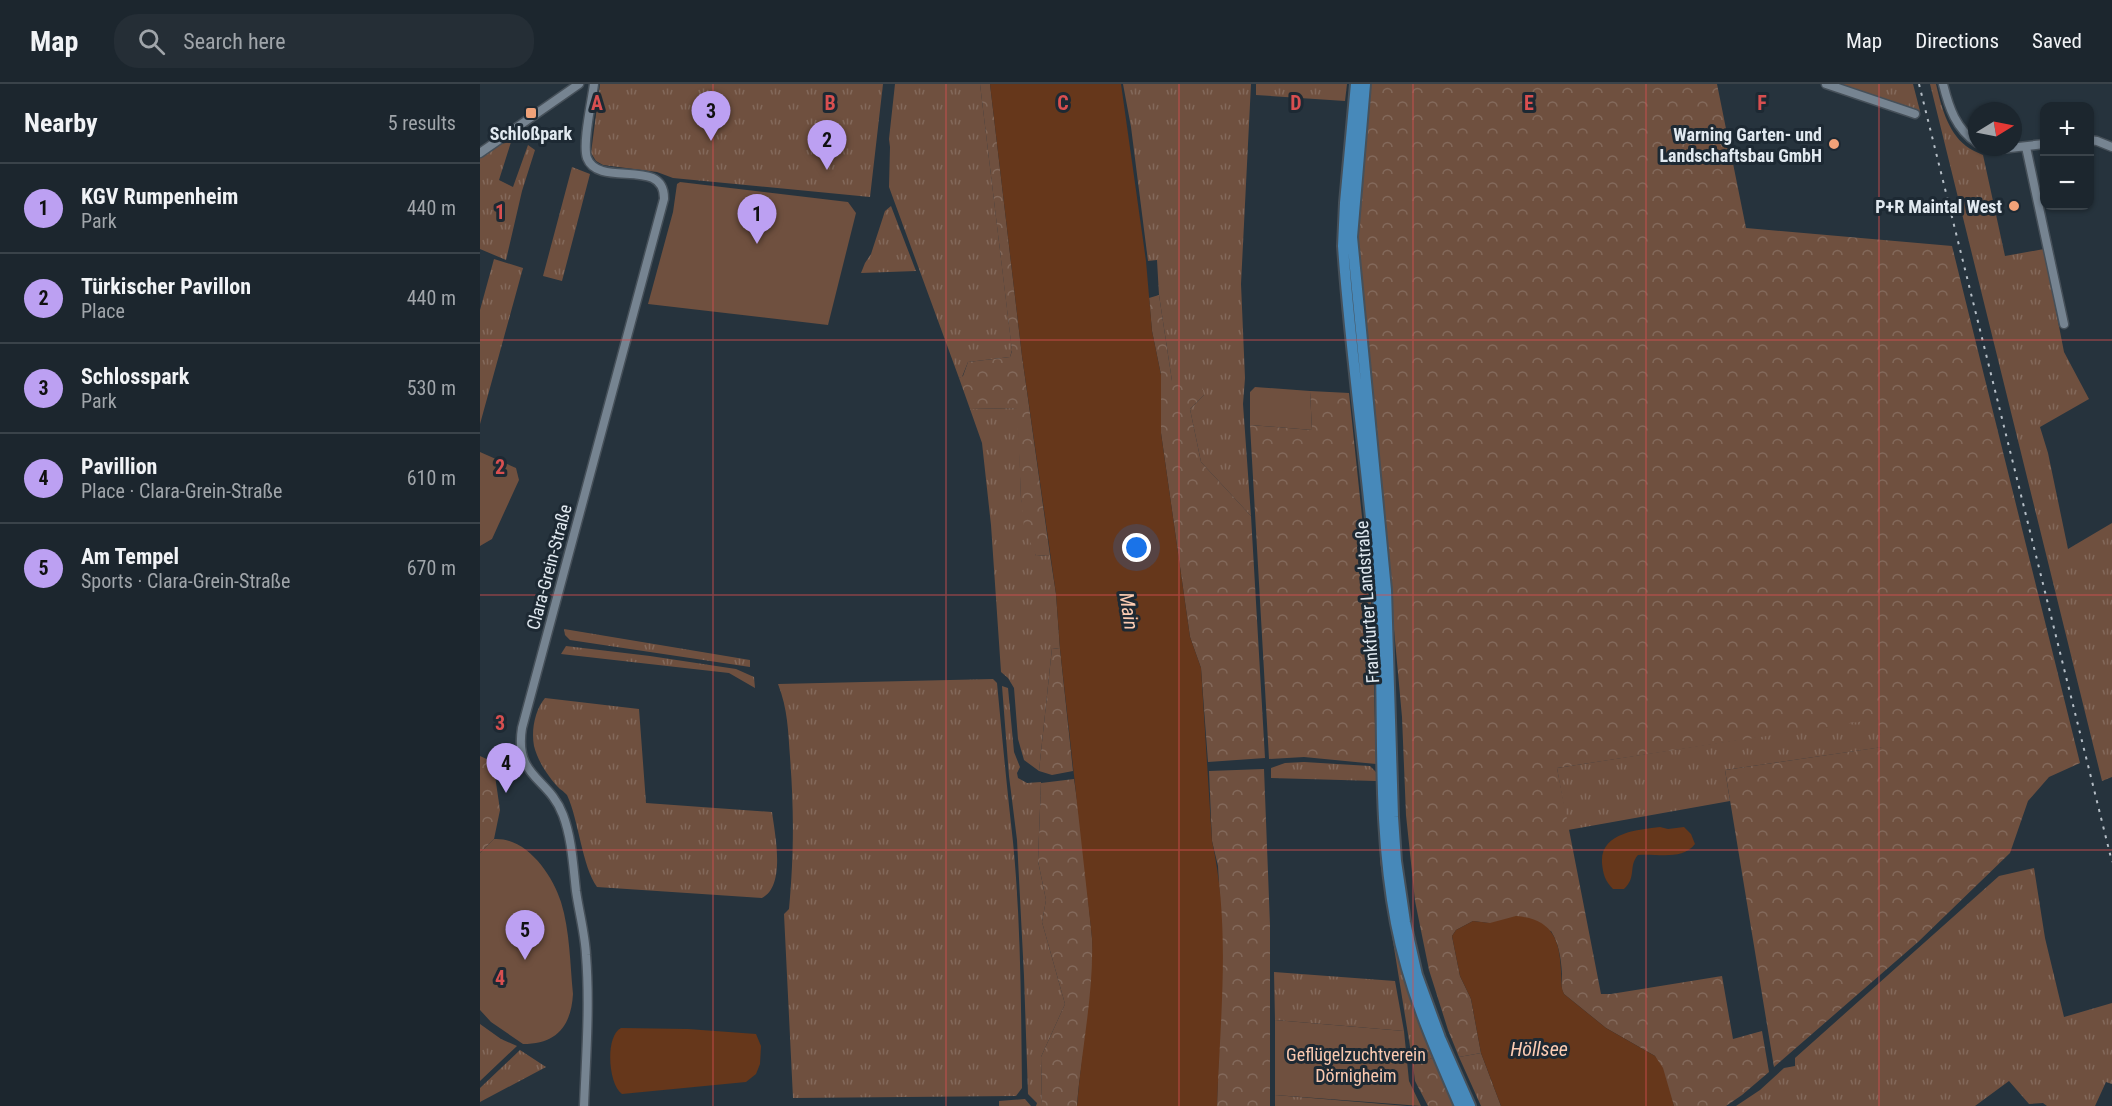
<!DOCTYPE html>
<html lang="en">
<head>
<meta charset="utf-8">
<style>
	:root { --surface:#1c262e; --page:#252e36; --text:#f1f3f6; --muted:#a0a5aa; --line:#3a434a; --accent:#bca0f2 }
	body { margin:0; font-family:"Roboto Condensed",sans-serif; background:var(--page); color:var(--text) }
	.controls { position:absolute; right:18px; top:18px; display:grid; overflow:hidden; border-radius:12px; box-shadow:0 2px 4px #0004 }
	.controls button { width:54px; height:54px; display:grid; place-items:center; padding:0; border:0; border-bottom:2px solid var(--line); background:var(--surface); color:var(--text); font:30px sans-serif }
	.compass { position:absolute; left:1488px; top:18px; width:54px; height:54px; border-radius:50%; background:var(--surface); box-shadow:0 2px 4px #0004; rotate:80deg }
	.you { position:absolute; left:657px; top:464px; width:21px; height:21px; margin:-15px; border:4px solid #fff; border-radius:50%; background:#1a73e8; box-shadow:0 0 0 9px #1a73e833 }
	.badge { display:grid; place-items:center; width:39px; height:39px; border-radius:50%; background:var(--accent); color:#111; font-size:20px; font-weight:700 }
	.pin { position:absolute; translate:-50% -50px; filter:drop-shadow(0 2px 3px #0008) }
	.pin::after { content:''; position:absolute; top:32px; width:21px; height:18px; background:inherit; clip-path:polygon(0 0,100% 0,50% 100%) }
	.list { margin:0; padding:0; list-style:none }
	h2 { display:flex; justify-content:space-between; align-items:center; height:78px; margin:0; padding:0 24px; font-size:26px }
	h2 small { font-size:20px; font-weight:400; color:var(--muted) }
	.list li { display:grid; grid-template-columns:39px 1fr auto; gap:18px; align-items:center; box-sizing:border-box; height:90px; padding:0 24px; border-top:2px solid var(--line) }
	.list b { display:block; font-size:22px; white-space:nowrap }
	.list p { margin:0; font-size:20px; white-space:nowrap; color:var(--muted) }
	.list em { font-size:20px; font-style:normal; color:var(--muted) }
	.icon { flex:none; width:33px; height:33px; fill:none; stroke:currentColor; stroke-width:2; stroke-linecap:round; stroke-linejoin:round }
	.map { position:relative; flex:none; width:1632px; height:1022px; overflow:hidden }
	header { display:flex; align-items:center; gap:36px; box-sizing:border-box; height:84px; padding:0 30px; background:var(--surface); border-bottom:2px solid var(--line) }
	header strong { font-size:28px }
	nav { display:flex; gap:33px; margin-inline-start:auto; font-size:21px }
	.search { width:420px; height:54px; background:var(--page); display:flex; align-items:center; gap:15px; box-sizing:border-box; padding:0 21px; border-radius:24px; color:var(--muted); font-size:22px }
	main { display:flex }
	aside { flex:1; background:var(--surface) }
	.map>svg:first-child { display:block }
	.grass { fill:url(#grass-tufts) }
	.forest { fill:url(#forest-crowns) }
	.garden { fill:#6f503f }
	.water { fill:#66371b }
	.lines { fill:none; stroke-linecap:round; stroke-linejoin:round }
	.minor-casing { stroke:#465059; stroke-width:11 }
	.major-casing { stroke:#465059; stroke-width:14 }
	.minor { stroke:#768491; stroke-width:8 }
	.major { stroke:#4789ba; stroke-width:10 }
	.rail { stroke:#b5bec6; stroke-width:2; stroke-dasharray:3 6; stroke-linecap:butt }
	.grid { fill:none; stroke:#d84f50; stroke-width:1.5; stroke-opacity:0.55 }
	.poi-dot { fill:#f0a279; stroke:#1d2933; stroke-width:2 }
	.labels { text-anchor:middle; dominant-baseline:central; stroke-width:6; stroke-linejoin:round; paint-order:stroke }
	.poi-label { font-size:18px; font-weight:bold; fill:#e1e9f0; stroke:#1d2933; text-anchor:end }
	.street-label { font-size:18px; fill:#e1e9f0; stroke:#1d2933 }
	.park-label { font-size:18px; fill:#fbcab1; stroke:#1d2933 }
	.water-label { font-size:20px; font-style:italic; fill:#fcccb3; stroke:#1d2933 }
	.grid-label { font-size:20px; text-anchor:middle; font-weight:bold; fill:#d84f50; stroke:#1d2933; stroke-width:6; stroke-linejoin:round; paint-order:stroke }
</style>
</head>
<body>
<header>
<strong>Map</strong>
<div class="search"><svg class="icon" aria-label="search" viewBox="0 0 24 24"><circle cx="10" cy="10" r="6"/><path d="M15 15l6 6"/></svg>Search here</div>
<nav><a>Map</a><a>Directions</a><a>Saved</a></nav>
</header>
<main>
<aside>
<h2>Nearby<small>5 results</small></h2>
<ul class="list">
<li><span class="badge">1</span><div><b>KGV Rumpenheim</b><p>Park</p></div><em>440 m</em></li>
<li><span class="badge">2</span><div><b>Türkischer Pavillon</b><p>Place</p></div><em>440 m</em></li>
<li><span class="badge">3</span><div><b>Schlosspark</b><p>Park</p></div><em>530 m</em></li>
<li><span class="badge">4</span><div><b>Pavillion</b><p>Place · Clara-Grein-Straße</p></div><em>610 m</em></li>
<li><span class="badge">5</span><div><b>Am Tempel</b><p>Sports · Clara-Grein-Straße</p></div><em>670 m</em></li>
</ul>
</aside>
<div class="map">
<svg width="1632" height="1022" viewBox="0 0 1632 1022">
	<defs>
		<pattern id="grass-tufts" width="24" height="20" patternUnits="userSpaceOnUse" patternTransform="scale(1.5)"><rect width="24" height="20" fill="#6f503f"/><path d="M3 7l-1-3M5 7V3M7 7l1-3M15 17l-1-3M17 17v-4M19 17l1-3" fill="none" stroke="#83695b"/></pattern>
		<pattern id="forest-crowns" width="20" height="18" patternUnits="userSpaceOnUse" patternTransform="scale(1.5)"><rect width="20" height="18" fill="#6f503f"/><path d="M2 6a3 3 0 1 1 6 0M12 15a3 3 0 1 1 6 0" fill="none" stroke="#83695b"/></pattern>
	</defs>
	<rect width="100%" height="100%" fill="#26333d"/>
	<path class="grass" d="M120 0H403L390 113 193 94 177 88 123 81 116 77 111 69Z
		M415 0H500L532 266 530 273 488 278 482 293 479 294 409 103 410 63 409 55Z
		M643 0H771L761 200 765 294 763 320 771 432 721 378 710 325 724 311 692 297 679 211 677 176 668 177 651 43Z
		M776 0H867L865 17 776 11Z
		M1359 0H1433L1440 27Z
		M1450 0H1456C1461 21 1467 47 1486 62 1491 66 1497 68 1503 71L1525 172 1564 165 1584 268 1609 315 1560 343 1568 369 1588 465 1632 439V693L1622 697Z
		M31 58 19 96 33 103 48 61 55 66 42 107 26 176 0 165V73L20 60Z
		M92 83 110 90 82 197 63 192Z
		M411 122 436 187 381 189 385 179 391 170 405 127Z
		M14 175 43 184 0 340V226Z
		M538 324 541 415 556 472 570 471 576 510 580 565 572 564 559 687 544 676 538 655 534 604 528 594 521 588 511 441 502 359 490 325Z
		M84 545 270 576V583L90 556 85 551Z
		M86 562 170 572 256 585 274 593 275 604 249 589 81 570Z
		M513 595 517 599C522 652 527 705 533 758 541 840 541 922 542 1004L536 1012 313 1014 304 830 309 825C314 771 314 726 310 673 308 646 308 626 298 600Z
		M522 602 528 604 534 668 540 683 537 689 538 694 547 699 561 698 558 777 566 816 562 838 585 920 561 973 562 1022H556L557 1019 548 1010 544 892 537 756 529 692Z
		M65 614 159 625 166 719 292 728C295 751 306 802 282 814L117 803C102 782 99 737 87 711 86 710 82 706 80 705 69 694 58 678 54 662 51 646 55 626 65 614Z
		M1398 634 1403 663 1245 686 1250 717 1088 746 1077 684Z
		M824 678 890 682 896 688V697L791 694V684L805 679Z
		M899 697 955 973 933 981 900 777Z
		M1554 784 1565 854 1584 933 1632 919V1000L1626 998 1615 1022H1567L1563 1019 1549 1020 1529 997 1495 1022H1256L1280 1006 1304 984 1315 982V974L1519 792Z
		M794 888 915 897 924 947 795 936Z
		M0 940 21 955 37 962 0 997Z
		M40 966 66 983 0 1018V1004Z
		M1001 969 1021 1022H1001L979 973Z
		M795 1011 927 1022H795Z
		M545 1015 551 1022H519V1017Z"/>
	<path class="forest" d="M500 0H510L542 272 570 471 556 472 544 443 541 415 537 324 490 325 479 294 483 292 488 278 530 273 532 267Z
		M891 0H1237L1266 144 1472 162 1600 679 1569 693 1548 717 1530 769 1438 858 1294 983 1245 686 1402 663 1398 635 1077 684 1121 910H1131L1242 892 1253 955 1282 947 1289 988 1262 1011 1246 1022H1194L1175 972 1126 944 1084 910C1080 903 1082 898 1082 890 1081 874 1079 860 1071 847L993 837 976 846 972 852 980 892 991 915 1001 969 979 973 968 946 949 886 935 817 926 731 922 633 878 151V133Z
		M679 211 692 297H721L724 311 710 325 721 378 771 432 785 674 728 678 721 584 710 553 681 349V291L672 247 669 214Z
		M830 307 869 309 892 528 896 680 824 673 789 675 770 341 832 346Z
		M572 564 580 565 593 687 572 691 559 687Z
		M0 672 13 678 20 726 14 755 0 769Z
		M784 685 790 841V1022H737L742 854 738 782 732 757 729 687Z
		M594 695C600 734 604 773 608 813 610 837 614 862 613 886 612 931 600 977 597 1022H562L561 973 585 920 562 838 566 816 558 777 561 699Z
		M955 973 976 1022H948L935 997 933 981Z"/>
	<path class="garden" d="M200 98 368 118 376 129 348 241 168 220 193 128 197 100Z
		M775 303 830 307 832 346 770 341V308Z
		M0 368 36 384 39 396 12 455 0 462Z
		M14 755C46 753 72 790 81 818 90 847 90 880 93 910 91 942 77 960 43 960L11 938 0 926V769Z
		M795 936 924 947 929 997 941 1022 795 1011Z"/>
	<path class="water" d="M510 0H641L666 177 672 247 681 291V349L710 553 721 584 732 757C751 842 740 935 737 1022H597C601 966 614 911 612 854L580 565 576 510 542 272Z
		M1180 743 1188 745 1204 743 1211 750 1215 760C1202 777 1176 769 1158 771 1148 782 1157 793 1144 805H1133C1125 797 1123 790 1122 779 1120 748 1158 746 1180 743Z
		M1036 832C1071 835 1080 854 1081 887 1082 895 1080 902 1084 910L1126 944 1175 972 1183 984 1194 1022H1021L1001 969 991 915 980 892 972 852 976 846 993 837 1010 839Z
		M141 944 208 945 276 950 281 962 280 980 276 990 266 998 142 1010C128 1000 125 952 141 944Z"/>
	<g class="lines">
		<defs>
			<path id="minor" d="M1346 0 1435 30
				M1463 0C1469 24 1476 45 1497 59
				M1610 56 1617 57 1632 63
				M1506 63 1521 65 1564 60
				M1546 63 1584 240
				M0 69 99 0
				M104 1022C106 972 110 921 106 871 105 850 99 828 96 807 93 781 92 755 83 731 69 693 34 694 42 644L184 115C185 72 119 105 107 74 102 60 112 16 114 0"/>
			<path id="major" d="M876 0 865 119 863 162C871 278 889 393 898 509 906 619 895 731 916 839 929 906 953 960 980 1022
				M885 0 872 153 906 506 913 733 916 777 925 838 937 891 960 954 990 1022"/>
		</defs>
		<use href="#minor" class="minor-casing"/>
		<use href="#major" class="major-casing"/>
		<use href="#minor" class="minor"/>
		<use href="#major" class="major"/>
		<path class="rail" d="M1439 0 1632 778"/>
	</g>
	<path class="grid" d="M233 0V1022M466 0V1022M699 0V1022M933 0V1022M1166 0V1022M1399 0V1022M0 256H1632M0 511H1632M0 766H1632"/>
	<g class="poi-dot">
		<rect x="45" y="23" width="12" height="12" rx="3"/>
		<circle cx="1354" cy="60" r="6"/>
		<circle cx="1534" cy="122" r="6"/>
	</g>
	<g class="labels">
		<g class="poi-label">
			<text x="51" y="49" text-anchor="middle">Schloßpark</text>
			<text x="1342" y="50">Warning Garten- und<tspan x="1342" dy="21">Landschaftsbau GmbH</tspan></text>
			<text x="1522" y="122">P+R Maintal West</text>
		</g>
		<g class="street-label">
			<text transform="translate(69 483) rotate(-75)">Clara-Grein-Straße</text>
			<text transform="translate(887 518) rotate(-94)">Frankfurter Landstraße</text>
		</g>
		<g class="park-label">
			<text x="876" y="970">Geflügelzuchtverein<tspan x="876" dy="21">Dörnigheim</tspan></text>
		</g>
		<g class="water-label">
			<text transform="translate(649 527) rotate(81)">Main</text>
			<text x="1059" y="965">Höllsee</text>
		</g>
	</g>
	<g class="grid-label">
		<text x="117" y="26">A</text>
		<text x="350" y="26">B</text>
		<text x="583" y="26">C</text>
		<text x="816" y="26">D</text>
		<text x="1049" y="26">E</text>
		<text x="1282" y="26">F</text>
		<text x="20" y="135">1</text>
		<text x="20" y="390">2</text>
		<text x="20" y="646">3</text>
		<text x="20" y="901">4</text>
	</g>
</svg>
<div class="controls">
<button>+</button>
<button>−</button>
</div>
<svg class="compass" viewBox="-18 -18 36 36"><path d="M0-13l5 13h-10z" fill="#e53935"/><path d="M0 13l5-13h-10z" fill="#a0a5aa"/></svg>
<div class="you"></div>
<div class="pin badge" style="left:277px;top:160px">1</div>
<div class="pin badge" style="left:347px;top:86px">2</div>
<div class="pin badge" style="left:231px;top:57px">3</div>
<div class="pin badge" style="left:26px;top:709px">4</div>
<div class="pin badge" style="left:45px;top:876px">5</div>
</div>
</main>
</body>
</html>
